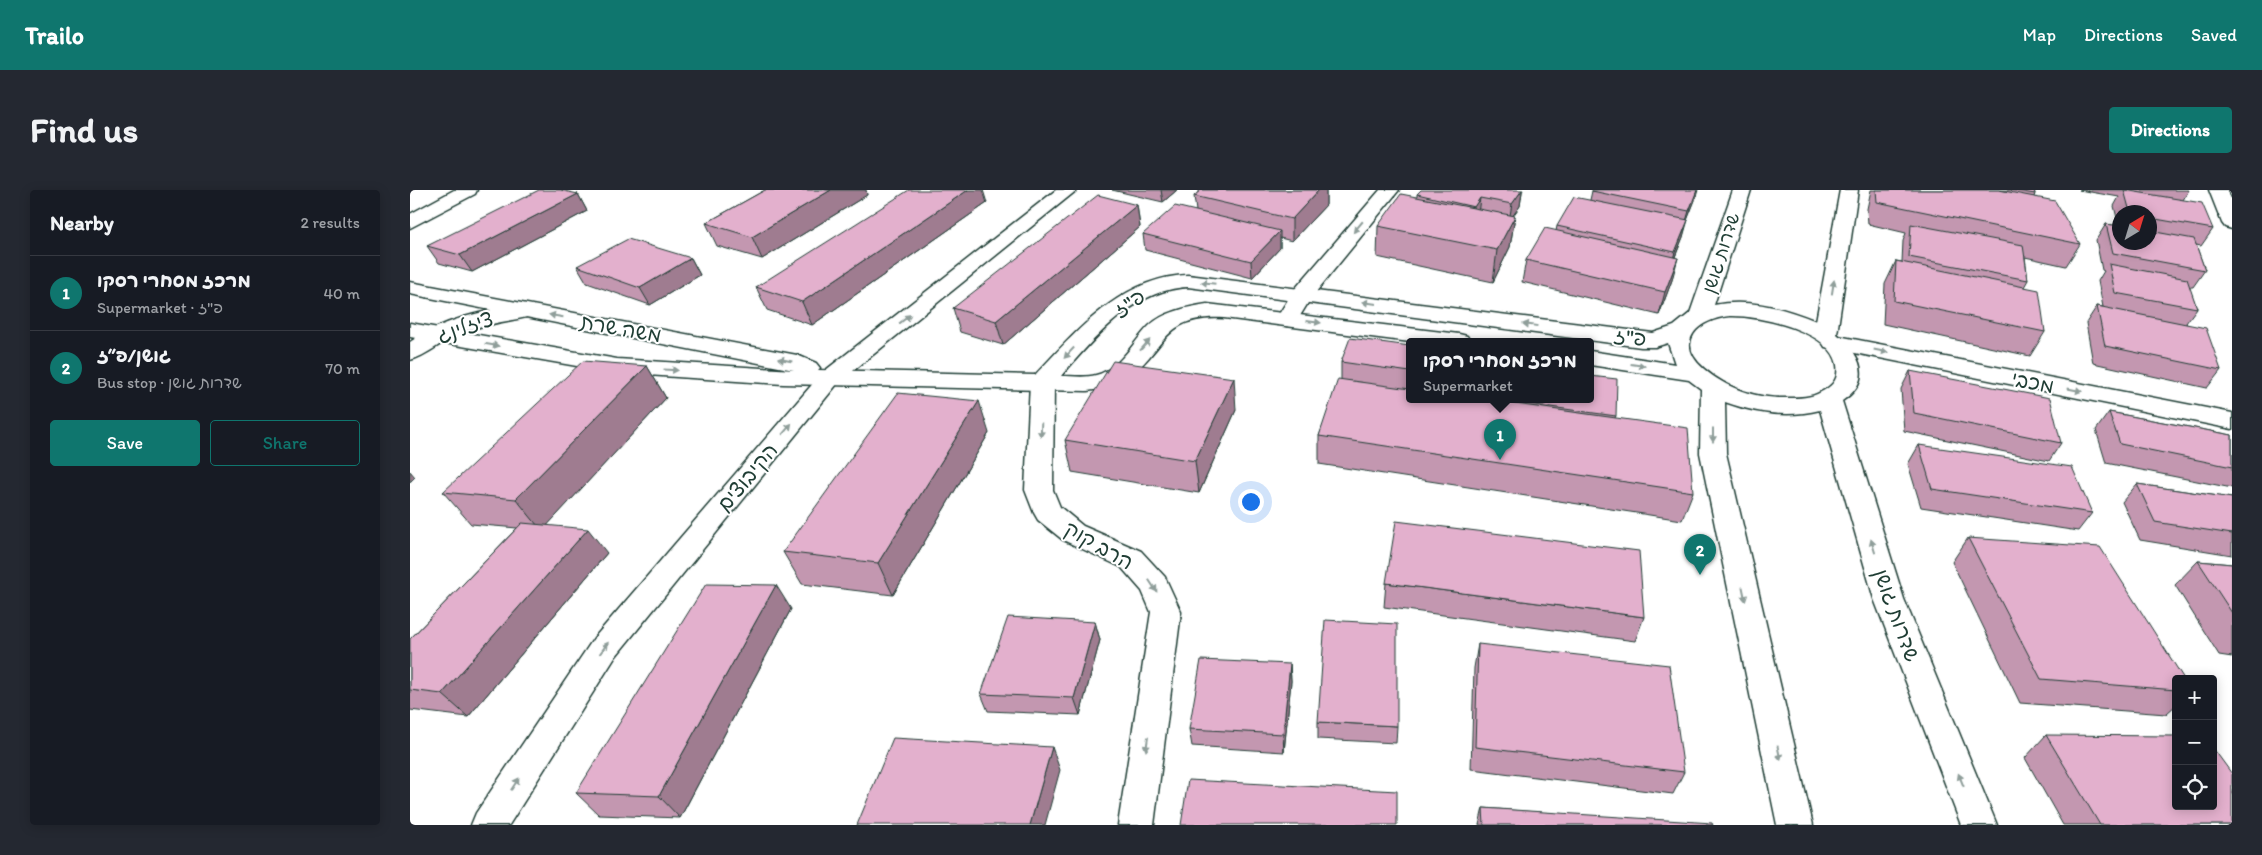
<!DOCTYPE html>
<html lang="en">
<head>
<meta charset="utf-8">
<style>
	:root { --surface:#171b24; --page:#242831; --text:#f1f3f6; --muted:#9ea1a6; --line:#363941; --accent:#0f766e }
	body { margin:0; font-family:Itim,"Playpen Sans Hebrew",sans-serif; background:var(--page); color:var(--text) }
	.controls { position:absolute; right:15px; bottom:15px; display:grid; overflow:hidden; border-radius:5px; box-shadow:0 2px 12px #0003 }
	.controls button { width:45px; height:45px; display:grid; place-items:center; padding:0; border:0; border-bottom:1px solid var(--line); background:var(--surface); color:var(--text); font:25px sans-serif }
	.compass { position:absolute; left:1702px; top:15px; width:45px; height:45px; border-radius:50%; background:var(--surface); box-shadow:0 2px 12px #0003; rotate:38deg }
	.you { position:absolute; left:840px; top:311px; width:18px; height:18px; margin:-12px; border:4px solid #fff; border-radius:50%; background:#1a73e8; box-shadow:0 0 0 8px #1a73e833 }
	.badge { display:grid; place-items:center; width:32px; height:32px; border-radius:50%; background:var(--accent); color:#fff; font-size:16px; font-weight:700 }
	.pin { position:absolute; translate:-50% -41px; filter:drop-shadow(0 1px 2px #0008) }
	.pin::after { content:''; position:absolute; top:26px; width:18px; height:15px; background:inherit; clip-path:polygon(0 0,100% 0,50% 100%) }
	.popup { position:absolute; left:996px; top:148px; width:188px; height:65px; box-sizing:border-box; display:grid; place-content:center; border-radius:5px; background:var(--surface); filter:drop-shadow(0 1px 4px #0005); font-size:16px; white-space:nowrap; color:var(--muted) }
	.popup b { font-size:19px; color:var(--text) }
	.popup::after { content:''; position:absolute; left:50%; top:100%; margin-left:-10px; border:10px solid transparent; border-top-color:var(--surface) }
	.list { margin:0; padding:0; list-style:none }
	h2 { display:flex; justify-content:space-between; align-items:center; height:65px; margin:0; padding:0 20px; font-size:21px }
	h2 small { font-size:16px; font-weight:400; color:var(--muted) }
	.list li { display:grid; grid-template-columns:32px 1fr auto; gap:15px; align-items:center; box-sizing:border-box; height:75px; padding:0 20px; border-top:1px solid var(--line) }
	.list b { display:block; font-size:19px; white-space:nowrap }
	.list p { margin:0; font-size:16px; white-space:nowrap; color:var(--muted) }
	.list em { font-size:16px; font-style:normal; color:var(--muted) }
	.actions { display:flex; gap:10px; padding:15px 20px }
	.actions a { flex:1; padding:11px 0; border:1px solid var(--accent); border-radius:5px; text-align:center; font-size:18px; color:var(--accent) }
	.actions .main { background:var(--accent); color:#fff }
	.icon { flex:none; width:28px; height:28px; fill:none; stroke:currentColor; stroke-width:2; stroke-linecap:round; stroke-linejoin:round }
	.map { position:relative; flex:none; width:1822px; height:635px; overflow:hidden; border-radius:5px }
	header { display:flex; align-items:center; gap:30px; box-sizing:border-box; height:70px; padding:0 25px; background:var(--accent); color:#fff }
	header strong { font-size:24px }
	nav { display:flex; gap:28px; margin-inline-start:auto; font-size:18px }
	.intro { display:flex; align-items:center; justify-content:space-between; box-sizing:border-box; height:120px; padding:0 30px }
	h1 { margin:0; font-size:35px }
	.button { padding:12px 22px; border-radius:5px; background:var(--accent); color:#fff; font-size:18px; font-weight:700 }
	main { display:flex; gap:30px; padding:0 30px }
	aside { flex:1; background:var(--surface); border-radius:5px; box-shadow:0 2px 12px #0003 }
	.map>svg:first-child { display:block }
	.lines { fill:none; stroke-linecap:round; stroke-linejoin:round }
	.street-casing { stroke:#1f3d34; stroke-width:3 }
	.secondary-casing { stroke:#1f3d34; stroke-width:3 }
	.street { fill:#fff; fill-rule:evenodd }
	.secondary { fill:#fff; fill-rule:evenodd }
	.wall { fill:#c397b0; stroke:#1f3d34; fill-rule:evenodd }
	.shaded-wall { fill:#9f7b90; stroke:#1f3d34 }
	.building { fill:#e3b0cd; stroke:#1f3d34 }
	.oneway { fill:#8f9e9a }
	.labels { text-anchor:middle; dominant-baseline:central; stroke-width:4; stroke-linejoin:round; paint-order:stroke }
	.far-street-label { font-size:18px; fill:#1f3d34; stroke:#fff }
	.street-label { font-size:21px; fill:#1f3d34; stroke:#fff }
</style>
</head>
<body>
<header>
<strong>Trailo</strong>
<nav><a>Map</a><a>Directions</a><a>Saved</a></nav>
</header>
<div class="intro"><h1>Find us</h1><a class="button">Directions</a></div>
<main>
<aside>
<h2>Nearby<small>2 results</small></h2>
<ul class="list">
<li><span class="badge">1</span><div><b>מרכז מסחרי רסקו</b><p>Supermarket · פ&quot;ז</p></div><em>40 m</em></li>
<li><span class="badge">2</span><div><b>גושן/פ״ז</b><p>Bus stop · שדרות גושן</p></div><em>70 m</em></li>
</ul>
<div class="actions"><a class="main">Save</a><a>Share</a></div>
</aside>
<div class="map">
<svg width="1822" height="635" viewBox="0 0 1822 635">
	<rect width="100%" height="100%" fill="#fff"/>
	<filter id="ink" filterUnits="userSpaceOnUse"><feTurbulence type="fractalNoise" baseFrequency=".02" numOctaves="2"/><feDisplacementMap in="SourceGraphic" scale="10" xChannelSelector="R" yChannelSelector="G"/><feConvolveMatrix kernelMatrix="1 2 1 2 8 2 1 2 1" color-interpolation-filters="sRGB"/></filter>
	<g filter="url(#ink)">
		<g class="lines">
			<defs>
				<path id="street" d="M44 0H67L65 4 0 38V24Z
					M646 0H667L428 193 206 466 99 635H61L66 623 184 448 412 183Z
					M970 0H989L901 108 885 134 877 136 869 134 866 129 884 100Z
					M1799 0H1817L1822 11V39L1815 37 1812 33Z
					M113 114 121 116 124 121 121 126C96 132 72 134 48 144 32 151 17 166 0 170V152C34 129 73 121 113 114Z
					M1423 145 1822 223V239L1415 157 1412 152 1415 147Z
					M632 185 640 187 644 192 643 300 650 317 673 336 731 361 755 387 771 422 744 635H708L741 422 732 401 711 377 653 350 628 330 624 323 615 300 620 192 624 187Z"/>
				<path id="secondary" d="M1323 0H1341L1304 115C1338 108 1375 118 1406 131L1430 0H1448L1427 144C1450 164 1464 190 1432 211L1494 409 1587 635H1551L1464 409 1410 220C1378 228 1345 223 1315 212L1316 263 1403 635H1367L1290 263 1291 199 1279 190 1180 175V161L1265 174 1258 153 1245 157H1231L778 97C724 99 684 149 651 186 662 186 675 188 686 185 710 179 723 152 739 136 753 122 778 117 797 114L1049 144 1057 146 1060 151 1000 152 814 128C752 124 756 160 717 188 705 197 691 199 677 201L373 194 207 183 0 147V133L207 169 384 180 0 104V92L387 165 406 173 410 178 408 180 625 185C667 141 712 87 778 85L1243 143 1264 136 1280 123ZM1320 126C1348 125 1422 141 1427 175 1429 189 1423 196 1411 202 1401 208 1389 208 1378 208 1348 209 1317 199 1294 179 1263 152 1288 129 1320 126Z"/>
			</defs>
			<use href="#street" class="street-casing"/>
			<use href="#secondary" class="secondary-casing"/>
			<use href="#street" class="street"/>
			<use href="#secondary" class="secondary"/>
		</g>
		<path class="wall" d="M355 0H456L457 5 352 69 307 56 296 33Z
			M702 0H767L753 12Z
			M791 0H916V15L882 51 870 48V58L842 88 735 60 733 44 786 21 784 6Z
			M1461 0H1624L1625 4 1624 7 1670 54 1656 76 1615 67 1618 90 1614 97 1635 142 1620 166 1473 134 1475 94 1486 71 1492 72 1493 51 1496 43 1458 34 1457 19Z
			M1669 0H1779L1773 10 1803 39 1791 56 1786 55 1795 80 1783 97H1779L1787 118 1776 133 1811 180 1797 198 1683 173 1676 133 1687 116 1693 117 1688 91 1694 81 1692 80 1686 50 1696 34 1709 36 1704 16 1709 7ZM1710 22H1740V52H1710Z
			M1182 1 1285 10 1277 30 1273 47 1265 67 1262 90 1249 125 1112 92 1116 70 1146 41 1147 36 1180 10Z
			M1112 2 1110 16 1103 26H1105L1100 57 1083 92 967 67 968 36 1007 7V4Z
			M168 4 177 21 62 82 29 73 17 56Z
			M577 13 402 135 357 120 346 97Z
			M727 15 730 37 593 155 550 142 543 118Z
			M281 68 290 85 240 115 177 93 167 76Z
			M1000 156V209H1180L1206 226 1205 228 1283 302 1272 330 909 274V246L931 190V172Z
			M237 176 256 208 137 335 197 363 58 527 0 520V449L107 338 61 334 33 302Z
			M1500 181 1651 253 1639 271 1494 241 1491 199Z
			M826 220 789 303 662 282 655 250Z
			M1699 222 1822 245V298L1696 273 1686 240Z
			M579 243 483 405 392 394 373 362Z
			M1509 255 1682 323 1668 341 1511 317 1498 274Z
			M1727 294 1822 308V365L1730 350 1712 312Z
			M1558 348 1766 489V515L1756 524 1610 513 1542 372Z
			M1788 371 1822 374V467L1809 465 1765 395Z
			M976 393 1234 427 1225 451 974 417Z
			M381 419 270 628 189 625 166 603Z
			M685 432 690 450 670 525 578 521 571 504Z
			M1068 454 1274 582 1263 604 1061 579 1064 478Z
			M880 474 881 491 874 562 782 556 779 539Z
			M908 532 987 536 986 553 908 549Z
			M1636 545 1822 635H1653L1615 568Z
			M1073 618 1303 635H1069Z"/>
		<path class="shaded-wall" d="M421 0H456L457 5 352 69 342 47Z
			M558 0H573L577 13 402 135 392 112Z
			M751 0H767L753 12Z
			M909 0H916V15L882 51V29Z
			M1112 0H1113L1112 2 1110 16 1099 31 1102 14Z
			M1287 0H1288L1285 10 1274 38 1279 21Z
			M168 4 177 21 62 82 50 65Z
			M1070 8 1068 24 1062 33 1064 17Z
			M727 15 730 37 593 155 586 131Z
			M1105 26 1100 57 1083 92 1087 60Z
			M1278 30 1273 47 1260 79 1265 62Z
			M870 41V58L842 88 841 71Z
			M281 68 290 85 240 115 230 98Z
			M1268 68 1262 90 1249 125 1255 102Z
			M237 176 256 208 132 341 106 309Z
			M824 188 826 220 789 303 785 271Z
			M569 211 579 243 483 405 468 373Z
			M0 281 5 287 0 292Z
			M178 339 197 363 58 527 32 504Z
			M366 395 381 419 270 628 249 606Z
			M685 432 690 450 670 525 664 508Z
			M880 474 881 491 874 562 873 544Z
			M642 557 650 580 635 635H620Z"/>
		<path class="building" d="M129 0H150L168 4 50 65 17 56Z
			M355 0H421L342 47 296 33Z
			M499 0H558L392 112 346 97Z
			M791 0H909L882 29 784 6Z
			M1011 0H1112L1102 14 1070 8 1064 17 1007 4Z
			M1182 0H1287L1279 21 1182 1Z
			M1466 0H1589L1645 11 1670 54 1467 12Z
			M1601 0H1624L1625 4Z
			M1714 0 1792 13 1803 39 1740 28V22H1720Z
			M991 4 1105 26 1087 60 968 36Z
			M688 5 727 15 586 131 543 118Z
			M1164 7 1278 30 1265 62 1147 36Z
			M765 16 870 41 841 71 733 44Z
			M1501 34 1613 55 1618 90 1499 67Z
			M1696 34 1710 36V52H1740V41L1784 49 1795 80 1703 63Z
			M1135 38 1268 68 1255 102 1116 70Z
			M218 49 281 68 230 98 167 76Z
			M1486 71 1629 100 1635 142 1484 111Z
			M1699 74 1777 89 1787 118 1705 103Z
			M1687 116 1796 138 1811 180 1695 156Z
			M940 148 1000 156V182L931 172Z
			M173 171 237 176 106 309 33 302Z
			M703 171 824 188 785 271 655 250Z
			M1500 181 1640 208 1651 253 1504 223Z
			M1180 186 1207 189 1206 226 1082 209H1180Z
			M928 189 1000 199V209H1069L1278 238 1283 302 909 246Z
			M488 203 569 211 468 373 373 362Z
			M1699 222 1822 245V277L1710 254Z
			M1509 255 1662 277 1682 323 1522 299Z
			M1727 294 1822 308V344L1745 332Z
			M986 331 1229 361 1234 427 976 393Z
			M112 333 178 339 32 504 0 500V449Z
			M1558 348 1690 357 1774 489H1766V500L1631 489Z
			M1788 371 1822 374V423Z
			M296 394 366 395 249 606 166 603Z
			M598 427 685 432 664 508 571 504Z
			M915 430 987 434V536L908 532Z
			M1068 454 1259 475 1274 582 1065 557Z
			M791 470 880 474 873 544 779 539Z
			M1636 545 1766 546V616H1803V558L1822 584V635H1690Z
			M483 548 642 557 620 635H447Z
			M778 590 987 601V635H771Z
			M1073 618 1302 633 1303 635H1074Z"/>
		<defs><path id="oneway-solid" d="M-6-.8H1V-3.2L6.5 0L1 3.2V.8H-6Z" transform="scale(1.25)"/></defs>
		<g class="oneway">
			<use href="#oneway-solid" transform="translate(948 37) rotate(130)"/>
			<use href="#oneway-solid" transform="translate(798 93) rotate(-174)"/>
			<use href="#oneway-solid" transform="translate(1423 97) rotate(-81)"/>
			<use href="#oneway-solid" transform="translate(959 113) rotate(-172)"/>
			<use href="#oneway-solid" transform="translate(146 126) rotate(-170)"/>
			<use href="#oneway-solid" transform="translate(495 129) rotate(-38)"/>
			<use href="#oneway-solid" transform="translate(904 132) rotate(7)"/>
			<use href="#oneway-solid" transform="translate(1120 135) rotate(-172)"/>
			<use href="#oneway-solid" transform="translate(82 155) rotate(10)"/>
			<use href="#oneway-solid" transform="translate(735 155) rotate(-48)"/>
			<use href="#oneway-solid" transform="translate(1471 161) rotate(11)"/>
			<use href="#oneway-solid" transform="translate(659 163) rotate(133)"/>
			<use href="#oneway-solid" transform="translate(375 170) rotate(-169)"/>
			<use href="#oneway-solid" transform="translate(1228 175) rotate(8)"/>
			<use href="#oneway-solid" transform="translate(261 180) rotate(4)"/>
			<use href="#oneway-solid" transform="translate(1665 200) rotate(11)"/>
			<use href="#oneway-solid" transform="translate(377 239) rotate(-50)"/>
			<use href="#oneway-solid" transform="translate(631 240) rotate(92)"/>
			<use href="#oneway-solid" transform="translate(1303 245) rotate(90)"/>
			<use href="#oneway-solid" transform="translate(1463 356) rotate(-107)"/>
			<use href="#oneway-solid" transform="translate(743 396) rotate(57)"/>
			<use href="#oneway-solid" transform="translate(1334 404) rotate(78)"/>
			<use href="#oneway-solid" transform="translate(194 458) rotate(-54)"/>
			<use href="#oneway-solid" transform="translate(737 554) rotate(98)"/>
			<use href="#oneway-solid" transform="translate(1369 563) rotate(78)"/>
			<use href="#oneway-solid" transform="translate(1551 590) rotate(-112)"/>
			<use href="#oneway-solid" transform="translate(105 594) rotate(-57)"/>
		</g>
	</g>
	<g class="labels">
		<g class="far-street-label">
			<text transform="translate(1311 63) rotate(-72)">שדרות גושן</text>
		</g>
		<g class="street-label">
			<text transform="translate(719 113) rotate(-35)">פ"ז</text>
			<text transform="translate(55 137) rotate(-19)">ציזלינג</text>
			<text transform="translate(211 138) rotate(10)">משה שרת</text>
			<text transform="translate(1220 147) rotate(5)">פ"ז</text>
			<text transform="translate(1623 192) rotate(11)">מכבי</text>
			<text transform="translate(337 287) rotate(-50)">הקיבוצים</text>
			<text transform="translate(689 355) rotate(30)">הרב קוק</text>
			<text transform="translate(1487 425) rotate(70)">שדרות גושן</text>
		</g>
	</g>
</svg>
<div class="controls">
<button>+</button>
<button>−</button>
<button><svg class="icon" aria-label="locate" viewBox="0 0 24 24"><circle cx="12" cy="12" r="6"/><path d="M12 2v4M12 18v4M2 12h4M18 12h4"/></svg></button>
</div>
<svg class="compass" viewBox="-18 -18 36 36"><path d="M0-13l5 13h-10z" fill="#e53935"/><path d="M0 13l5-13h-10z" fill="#9ea1a6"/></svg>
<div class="you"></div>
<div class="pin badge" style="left:1090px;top:270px">1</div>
<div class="popup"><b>מרכז מסחרי רסקו</b>Supermarket</div>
<div class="pin badge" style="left:1290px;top:385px">2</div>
</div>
</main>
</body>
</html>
